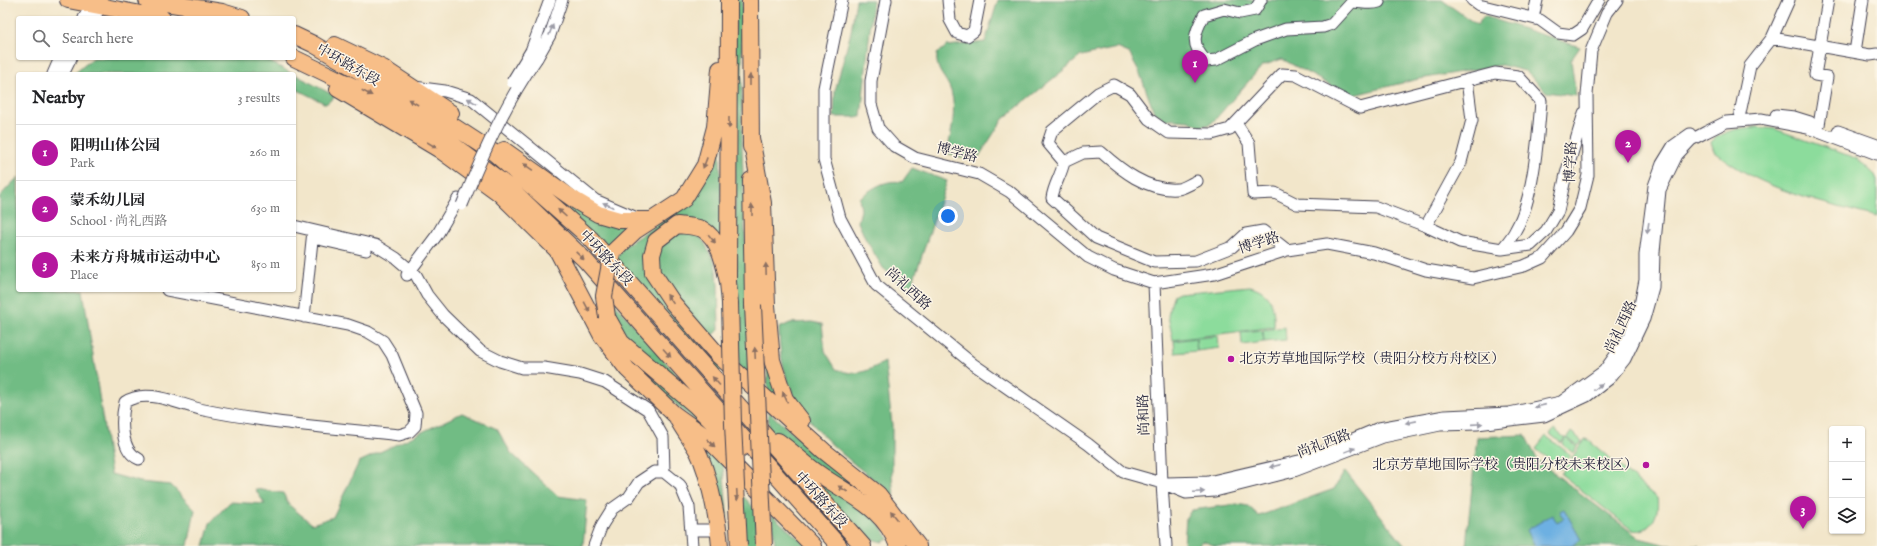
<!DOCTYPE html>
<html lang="en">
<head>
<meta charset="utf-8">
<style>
	:root { --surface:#fff; --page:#f2f2f2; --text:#202124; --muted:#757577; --line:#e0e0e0; --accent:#b5179e }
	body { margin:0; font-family:"IM FELL English","Noto Serif SC",serif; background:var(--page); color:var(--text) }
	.controls { position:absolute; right:12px; bottom:12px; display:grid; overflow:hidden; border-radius:4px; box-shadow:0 1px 3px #0004 }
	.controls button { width:36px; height:36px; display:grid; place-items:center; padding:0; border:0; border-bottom:1px solid var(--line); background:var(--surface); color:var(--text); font:20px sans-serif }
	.you { position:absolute; left:948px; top:216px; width:14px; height:14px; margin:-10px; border:3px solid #fff; border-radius:50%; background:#1a73e8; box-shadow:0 0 0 6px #1a73e833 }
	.badge { display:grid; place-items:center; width:26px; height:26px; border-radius:50%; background:var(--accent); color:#fff; font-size:13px; font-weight:700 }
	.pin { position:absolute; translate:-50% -33px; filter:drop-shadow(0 1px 2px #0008) }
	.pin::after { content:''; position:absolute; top:21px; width:14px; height:12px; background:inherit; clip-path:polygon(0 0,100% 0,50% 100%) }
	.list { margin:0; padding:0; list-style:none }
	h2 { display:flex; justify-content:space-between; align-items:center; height:52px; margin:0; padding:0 16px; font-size:17px }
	h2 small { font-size:13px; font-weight:400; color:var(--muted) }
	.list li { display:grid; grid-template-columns:26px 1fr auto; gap:12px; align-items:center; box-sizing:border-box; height:56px; padding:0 16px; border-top:1px solid var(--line) }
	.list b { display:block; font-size:15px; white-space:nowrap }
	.list p { margin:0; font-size:13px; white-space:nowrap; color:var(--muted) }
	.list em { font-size:13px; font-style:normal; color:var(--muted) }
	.icon { flex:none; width:22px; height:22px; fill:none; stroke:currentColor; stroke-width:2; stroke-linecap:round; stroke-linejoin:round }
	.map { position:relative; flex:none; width:1877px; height:546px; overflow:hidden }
	.search { position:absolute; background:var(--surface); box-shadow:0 1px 3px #0004; left:16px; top:16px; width:280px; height:44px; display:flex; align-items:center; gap:10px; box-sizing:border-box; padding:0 14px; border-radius:4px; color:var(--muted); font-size:15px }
	.panel { position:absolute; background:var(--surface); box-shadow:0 1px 3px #0004; left:16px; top:72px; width:280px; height:220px; border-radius:4px }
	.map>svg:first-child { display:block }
	.green { fill:#8cdc9c; stroke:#577f6c }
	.forest { fill:#71bc84; stroke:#4a6f60 }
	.water { fill:#6db0e2; stroke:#48698e }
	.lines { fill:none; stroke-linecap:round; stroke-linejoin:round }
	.minor-casing { stroke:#413f50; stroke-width:13 }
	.highway-casing { stroke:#413f50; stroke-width:18 }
	.minor { stroke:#fff; stroke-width:11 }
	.highway { stroke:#f7be88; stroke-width:16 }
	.minor-bridge-casing { stroke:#413f50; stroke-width:13; stroke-linecap:butt }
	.highway-bridge-casing { stroke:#413f50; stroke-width:18; stroke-linecap:butt }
	.minor-bridge { stroke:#fff; stroke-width:11 }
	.highway-bridge { stroke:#f7be88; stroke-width:16 }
	.oneway { fill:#9c9ca7 }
	.oneway2 { fill:#8c7062 }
	.poi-dot { fill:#b5179e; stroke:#fcf5e5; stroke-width:1.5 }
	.labels { text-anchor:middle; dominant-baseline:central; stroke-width:3; stroke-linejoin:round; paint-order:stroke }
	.street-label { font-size:14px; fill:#22223b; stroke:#fcf5e5 }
	.poi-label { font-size:14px; fill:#22223b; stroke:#fcf5e5; text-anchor:start }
</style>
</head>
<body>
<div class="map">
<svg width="1877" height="546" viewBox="0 0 1877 546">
	<rect width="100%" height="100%" fill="#fcf5e5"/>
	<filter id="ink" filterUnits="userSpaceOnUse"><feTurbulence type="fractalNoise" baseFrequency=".025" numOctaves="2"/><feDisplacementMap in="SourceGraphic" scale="8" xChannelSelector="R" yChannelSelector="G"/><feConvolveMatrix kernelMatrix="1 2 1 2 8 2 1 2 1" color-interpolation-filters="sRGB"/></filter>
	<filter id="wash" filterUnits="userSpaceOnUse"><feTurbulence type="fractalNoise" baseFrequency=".012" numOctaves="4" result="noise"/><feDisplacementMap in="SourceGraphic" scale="16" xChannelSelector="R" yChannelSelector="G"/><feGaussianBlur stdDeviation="0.9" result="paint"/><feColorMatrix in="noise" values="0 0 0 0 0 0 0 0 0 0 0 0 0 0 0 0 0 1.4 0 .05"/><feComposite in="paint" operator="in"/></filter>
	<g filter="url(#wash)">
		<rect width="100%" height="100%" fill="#f2e6ca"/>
		<path class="green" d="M1756 127 1775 129 1858 159 1875 175 1877 180V217C1820 202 1760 190 1714 151L1711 142C1722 130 1741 128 1756 127Z
			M1250 286C1271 291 1275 307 1274 327L1173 340 1168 316 1173 296 1179 293Z
			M1285 327 1286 340 1264 342 1263 330Z
			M1262 330 1264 342 1242 345 1241 332Z
			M1218 336 1219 348 1197 351 1196 338Z
			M1195 338 1197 351 1175 353 1174 341Z
			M1554 429 1565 438 1561 443 1550 434Z
			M1571 432 1582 441 1578 446 1567 438Z
			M1546 436 1571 455 1561 469 1536 449Z
			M1566 438 1577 447 1573 453 1562 444Z
			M1585 439 1588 440 1657 498C1660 514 1651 534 1632 530L1561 474Z"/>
		<path class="forest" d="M735 0H742V147L750 377 739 370 734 166Z
			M856 0H873L861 117H834L835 91 851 32Z
			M998 0H1442L1477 25 1484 16 1580 47 1571 60 1576 96 1546 92 1541 86 1525 71 1501 65 1414 80 1350 96 1282 59 1262 66 1212 123 1201 127 1189 121 1164 119 1154 112 1139 71 1129 53 1117 48 1081 56 1003 119 976 161 947 153C951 132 957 112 951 91 946 76 935 72 937 54L947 46 985 42Z
			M93 58H263L293 74H74Z
			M294 74 335 96 326 104 294 88Z
			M719 130 723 240 686 219 646 255 667 306 687 332 719 363 720 370 718 375 614 262 623 247 687 205Z
			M912 168 947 181 910 291 883 268 865 238 858 222 861 210 859 198C873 188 885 179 902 182Z
			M18 177V290H83L111 474 140 482 171 485 195 510 188 546H0V196Z
			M560 202H566L632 228 608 254Z
			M678 231H693L703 240 715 263 718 283 719 330 712 335 703 332 659 272 656 256 663 240Z
			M609 297 681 380 680 383 639 352 612 322Z
			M812 322 822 324 825 351 836 369C857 377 865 372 885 362L892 425V476L894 496C835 448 779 413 779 328L790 323Z
			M626 355 722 435 705 430 632 366Z
			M767 356 787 414 768 397Z
			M768 411 782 424 878 500 811 465 769 430Z
			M462 413 497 429 511 453 558 496 587 500 583 546H204L210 523 230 502 265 504 255 489 283 493 289 505 312 524 333 517 359 462Z
			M691 431 723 461 727 517 724 514 716 487Z
			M1525 435 1538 461 1639 538 1667 545 1699 546H1466L1477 437Z
			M798 466 870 510 889 539 882 542 867 538Z
			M1345 471 1405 546H1216L1202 541 1198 546H1184L1186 517 1192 510 1237 504 1248 506 1259 516 1334 489Z
			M743 496 756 510 758 546H744Z
			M772 515 807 546H775Z"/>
		<path class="water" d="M1564 509 1581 540 1571 546H1535L1527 530 1552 515 1557 522 1564 518 1560 511Z"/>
	</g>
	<g filter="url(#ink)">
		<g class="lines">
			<defs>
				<path id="minor" d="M842 0 824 88V159L840 218 876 285 973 364 1088 444 1123 472 1162 483 1186 493 1215 491 1294 471 1383 437 1440 425 1477 424 1544 416 1587 396 1609 379 1625 359 1644 319 1653 287 1654 252 1660 190 1677 155 1691 140 1706 132 1726 122 1761 119 1808 128 1877 154
					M886 0 871 81V104L878 128 894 146 915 158 979 174 1010 192 1088 257 1114 270 1154 283 1214 274 1287 250 1327 244 1374 253 1426 270 1473 278 1524 266 1542 258 1566 231 1580 208 1588 175 1587 95 1591 51 1607 13 1617 0
					M948 0 950 20 957 33 967 36 974 31 980 0
					M1261 0 1255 10 1240 13 1224 9 1204 15C1194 34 1190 44 1206 61L1216 60 1255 40 1286 29 1323 27 1332 24 1352 2C1361 2 1371 5 1379 2
					M1472 0 1479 5 1540 20 1558 33 1573 35 1582 29 1599 0
					M84 18 92 4
					M94 18 101 6
					M1533 18 1537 0
					M1772 38 1870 55 1877 54
					M531 51 550 0
					M1855 52 1863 0
					M537 58 550 35 562 0
					M53 74 60 58
					M63 74 71 58
					M414 87 445 91 471 99 595 200 637 218
					M1740 113 1750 66 1772 38 1789 0
					M1776 115 1794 117 1810 122
					M1236 123 1249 143 1253 194 1275 193 1297 204 1376 207 1426 226 1460 242 1502 249 1531 245 1546 231 1558 211 1566 174 1584 113
					M1819 125 1827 77 1815 75 1828 0
					M1838 131 1877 145
					M1064 162 1048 143 1052 131 1098 93 1114 85 1130 94 1149 119 1169 133 1212 134 1230 129 1282 74 1296 75 1360 108 1495 73 1518 76 1541 101C1538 137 1534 198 1516 229 1513 236 1507 243 1502 249
					M1197 181C1191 183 1183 189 1177 189 1147 191 1121 170 1101 152L1083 153 1064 162C1061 176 1054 184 1052 198L1096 238 1154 262 1196 261 1232 247 1246 234 1263 231 1287 250
					M294 226 375 245 396 258 416 275 427 295 443 315 480 351 500 361 522 368H544L580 374 605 382 648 410 663 437 664 472
					M1426 226 1461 162 1472 120 1467 80
					M314 238 366 250
					M407 275 437 235 458 199
					M1154 283 1162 483 1166 546
					M304 317 313 231
					M139 459C120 451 121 419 125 402 148 387 179 405 204 410 268 423 334 428 399 435L409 432 415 426 416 413 392 355 383 341 368 332 348 325 167 290
					M1166 483 1208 482 1303 460 1379 428 1445 416 1509 413 1561 402 1604 371 1630 335 1640 305 1645 280V255L1654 186 1662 164 1673 146 1690 134
					M691 530H719
					M594 546 602 525 612 509 629 497 639 482 654 472H664L680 485 689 507 692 546"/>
				<path id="highway" d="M68 0 162 18
					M147 0 222 12 242 18
					M729 0 728 282 730 303
					M750 0 751 147
					M294 35 313 44 450 124 493 152 591 239 863 546
					M335 45 383 68 451 113
					M294 58 369 94 433 130 510 188 585 260 839 546
					M338 89 440 150 499 193 557 250 602 336 627 369 674 414 706 437 813 546
					M751 138 763 203 767 305 772 360 785 399 802 421
					M504 150 576 201 598 214 619 220H650
					M751 180 753 305
					M612 253 635 231 684 199 705 165 715 127 720 69
					M728 282C724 264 720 239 702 229 695 226 685 226 677 225L656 241 652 255 653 273 673 303 718 355 824 451 878 494 918 546
					M607 317 621 342 696 406 740 449
					M678 420C684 431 692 441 698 452 709 474 718 521 720 546
					M778 441C792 451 804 463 818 473 850 496 884 507 898 546"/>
			</defs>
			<use href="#minor" class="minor-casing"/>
			<use href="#highway" class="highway-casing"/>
			<use href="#minor" class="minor"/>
			<use href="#highway" class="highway"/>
			<defs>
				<path id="minor-bridge" d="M512 82 531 51
					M462 205C483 154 505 103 537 58"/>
				<path id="highway-bridge" d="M730 303 733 424 739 546
					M753 305 764 546
					M607 317 604 296 612 253"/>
			</defs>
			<use href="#minor-bridge" class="minor-bridge-casing"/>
			<use href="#highway-bridge" class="highway-bridge-casing"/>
			<use href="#minor-bridge" class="minor-bridge"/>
			<use href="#highway-bridge" class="highway-bridge"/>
		</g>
		<defs><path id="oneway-solid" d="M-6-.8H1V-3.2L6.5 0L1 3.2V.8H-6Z"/></defs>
		<g class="oneway">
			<use href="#oneway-solid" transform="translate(551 30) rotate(-69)"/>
			<use href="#oneway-solid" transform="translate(472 101) rotate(-149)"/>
			<use href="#oneway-solid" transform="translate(608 205) rotate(-156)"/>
			<use href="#oneway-solid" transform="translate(1648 228) rotate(98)"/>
			<use href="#oneway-solid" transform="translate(1598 387) rotate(-38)"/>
			<use href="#oneway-solid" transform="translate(1540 406) rotate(167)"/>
			<use href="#oneway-solid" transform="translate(1411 422) rotate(169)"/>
			<use href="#oneway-solid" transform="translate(1477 424) rotate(-4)"/>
			<use href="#oneway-solid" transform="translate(1350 450) rotate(-21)"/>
			<use href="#oneway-solid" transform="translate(1275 466) rotate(167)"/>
			<use href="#oneway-solid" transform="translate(1199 492) rotate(-3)"/>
		</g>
		<g class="oneway2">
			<use href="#oneway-solid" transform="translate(750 80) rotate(-90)"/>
			<use href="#oneway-solid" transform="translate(367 93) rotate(27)"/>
			<use href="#oneway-solid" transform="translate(413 102) rotate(-150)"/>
			<use href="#oneway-solid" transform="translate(729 123) rotate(90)"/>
			<use href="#oneway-solid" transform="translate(432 145) rotate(31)"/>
			<use href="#oneway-solid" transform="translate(705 163) rotate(111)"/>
			<use href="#oneway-solid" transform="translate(528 167) rotate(-145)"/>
			<use href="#oneway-solid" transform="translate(752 210) rotate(-90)"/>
			<use href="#oneway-solid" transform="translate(562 213) rotate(-138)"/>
			<use href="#oneway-solid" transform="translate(712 239) rotate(51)"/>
			<use href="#oneway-solid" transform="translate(580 256) rotate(44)"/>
			<use href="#oneway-solid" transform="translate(766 269) rotate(-92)"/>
			<use href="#oneway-solid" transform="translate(670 299) rotate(-125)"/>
			<use href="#oneway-solid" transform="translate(587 307) rotate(62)"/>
			<use href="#oneway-solid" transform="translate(667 353) rotate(48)"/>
			<use href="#oneway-solid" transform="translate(755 353) rotate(-93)"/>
			<use href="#oneway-solid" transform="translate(716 381) rotate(-131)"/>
			<use href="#oneway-solid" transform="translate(785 397) rotate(-115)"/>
			<use href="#oneway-solid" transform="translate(711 443) rotate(45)"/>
			<use href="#oneway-solid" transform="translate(843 489) rotate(-147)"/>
			<use href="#oneway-solid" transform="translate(737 495) rotate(87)"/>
			<use href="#oneway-solid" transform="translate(894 515) rotate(-128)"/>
		</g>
	</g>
	<g class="poi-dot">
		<circle cx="1231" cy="359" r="4"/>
		<circle cx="1646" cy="465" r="4"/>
	</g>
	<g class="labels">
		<g class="street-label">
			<text transform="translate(348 65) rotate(30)">中环路东段</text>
			<text transform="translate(957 153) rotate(14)">博学路</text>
			<text transform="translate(1571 162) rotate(-87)">博学路</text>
			<text transform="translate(1259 243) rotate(-18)">博学路</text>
			<text transform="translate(606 258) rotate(47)">中环路东段</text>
			<text transform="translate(908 289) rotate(42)">尚礼西路</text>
			<text transform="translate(1621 327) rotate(-65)">尚礼西路</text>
			<text transform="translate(1144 415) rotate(-92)">尚和路</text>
			<text transform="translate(1324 444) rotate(-21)">尚礼西路</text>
			<text transform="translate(821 500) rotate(48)">中环路东段</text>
		</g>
		<g class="poi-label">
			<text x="1239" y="359">北京芳草地国际学校（贵阳分校方舟校区）</text>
			<text x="1638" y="465" text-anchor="end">北京芳草地国际学校（贵阳分校未来校区）</text>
		</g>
	</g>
</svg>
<div class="controls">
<button>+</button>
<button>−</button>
<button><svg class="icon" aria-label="layers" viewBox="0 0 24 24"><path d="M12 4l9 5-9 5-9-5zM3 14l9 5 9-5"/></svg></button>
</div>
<div class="you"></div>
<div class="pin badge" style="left:1195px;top:83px">1</div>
<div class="pin badge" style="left:1628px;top:163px">2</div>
<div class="pin badge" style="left:1803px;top:529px">3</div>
<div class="search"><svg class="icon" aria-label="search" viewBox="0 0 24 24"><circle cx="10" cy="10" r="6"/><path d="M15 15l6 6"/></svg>Search here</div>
<section class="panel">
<h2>Nearby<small>3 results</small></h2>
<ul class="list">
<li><span class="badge">1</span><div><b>阳明山体公园</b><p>Park</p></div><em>260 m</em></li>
<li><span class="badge">2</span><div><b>蒙禾幼儿园</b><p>School · 尚礼西路</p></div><em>630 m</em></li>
<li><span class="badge">3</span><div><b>未来方舟城市运动中心</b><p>Place</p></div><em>850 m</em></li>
</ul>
</section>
</div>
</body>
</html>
